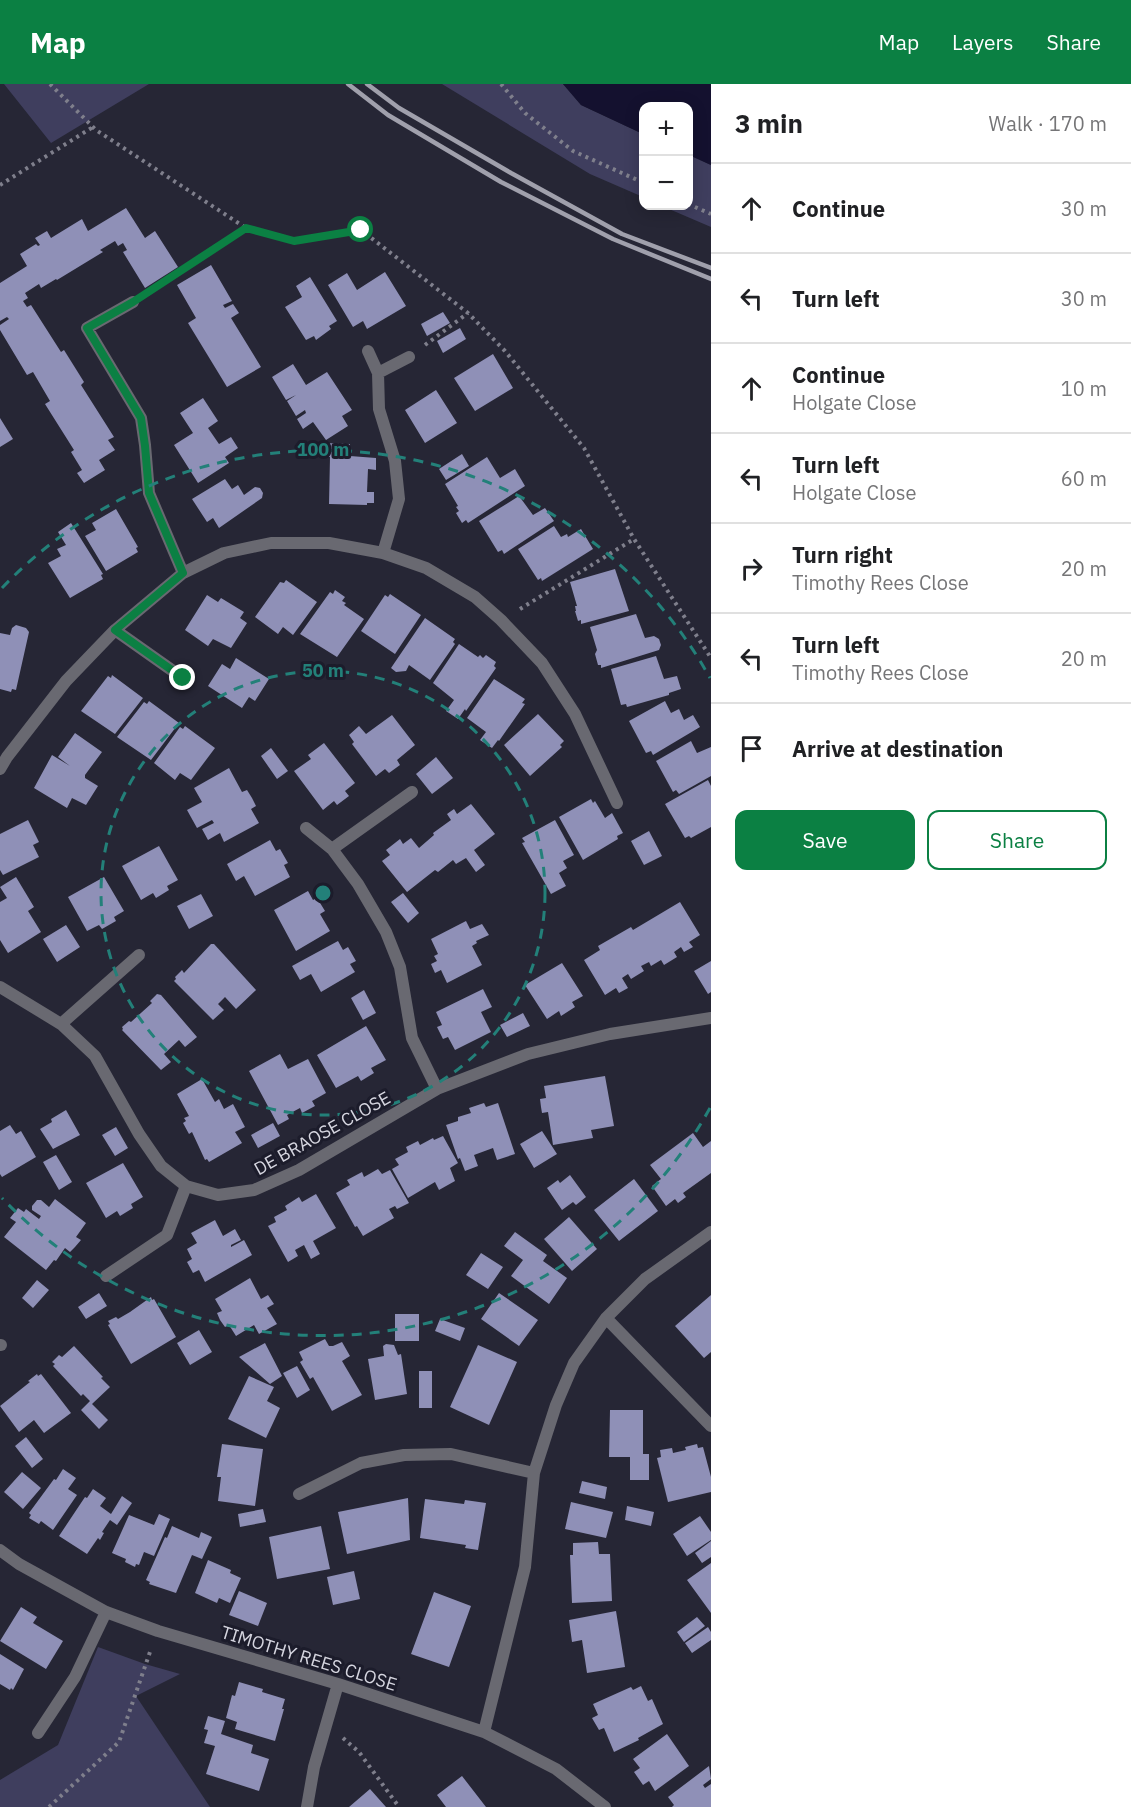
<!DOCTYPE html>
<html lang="en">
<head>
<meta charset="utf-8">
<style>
	:root { --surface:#fff; --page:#f6f6f6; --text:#202124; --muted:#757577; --line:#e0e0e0; --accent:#0b8043 }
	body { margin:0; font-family:"IBM Plex Sans",sans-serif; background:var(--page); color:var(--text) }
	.controls { position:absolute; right:18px; top:18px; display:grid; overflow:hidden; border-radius:12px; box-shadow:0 3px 15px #0003 }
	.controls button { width:54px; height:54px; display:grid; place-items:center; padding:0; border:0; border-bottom:2px solid var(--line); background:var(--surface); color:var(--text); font:30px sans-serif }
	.stop { position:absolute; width:18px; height:18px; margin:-14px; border:4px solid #0b8043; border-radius:50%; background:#fff }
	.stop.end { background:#0b8043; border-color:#fff; box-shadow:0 2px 6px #0008 }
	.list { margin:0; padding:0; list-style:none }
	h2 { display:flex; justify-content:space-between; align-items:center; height:78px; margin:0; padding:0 24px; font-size:26px }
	h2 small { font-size:20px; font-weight:400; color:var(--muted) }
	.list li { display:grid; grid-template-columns:39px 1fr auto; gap:18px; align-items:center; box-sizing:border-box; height:90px; padding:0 24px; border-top:2px solid var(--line) }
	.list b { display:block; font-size:22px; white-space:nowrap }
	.list p { margin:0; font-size:20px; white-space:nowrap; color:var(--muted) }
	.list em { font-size:20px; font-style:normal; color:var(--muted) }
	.actions { display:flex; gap:12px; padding:18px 24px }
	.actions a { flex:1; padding:14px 0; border:2px solid var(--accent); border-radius:12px; text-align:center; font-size:21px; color:var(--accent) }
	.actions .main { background:var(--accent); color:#fff }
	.icon { flex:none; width:33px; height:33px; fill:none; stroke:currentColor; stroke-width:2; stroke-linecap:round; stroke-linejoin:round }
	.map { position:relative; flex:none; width:711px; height:1723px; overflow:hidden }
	header { display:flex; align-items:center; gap:36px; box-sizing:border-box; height:84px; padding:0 30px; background:var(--accent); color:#fff }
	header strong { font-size:28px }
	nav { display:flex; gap:33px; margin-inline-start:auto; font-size:21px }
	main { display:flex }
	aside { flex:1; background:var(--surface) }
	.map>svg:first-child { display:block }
	.green { fill:#3f3e5e }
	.water { fill:#14112f }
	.building { fill:#8f90b7 }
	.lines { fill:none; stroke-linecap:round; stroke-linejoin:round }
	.path { stroke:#7f7f8c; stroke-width:4; stroke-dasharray:3 4.5; stroke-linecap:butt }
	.service { stroke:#696971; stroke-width:12 }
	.minor { stroke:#696971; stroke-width:12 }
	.rail { stroke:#a0a0ac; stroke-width:4.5 }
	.route { stroke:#0b8043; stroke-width:8 }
	.ring { fill:none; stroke:#238079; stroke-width:3; stroke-dasharray:10 8 }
	.labels { text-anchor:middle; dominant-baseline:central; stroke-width:6; stroke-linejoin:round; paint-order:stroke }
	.street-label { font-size:18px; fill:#d5d5df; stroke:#1c1c2b }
	.centre { fill:#238079; stroke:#1c1c2b; stroke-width:3 }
	.ring-label { font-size:18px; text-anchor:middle; font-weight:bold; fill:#238079; stroke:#1c1c2b; stroke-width:6; stroke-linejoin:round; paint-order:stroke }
</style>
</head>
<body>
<header>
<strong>Map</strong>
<nav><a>Map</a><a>Layers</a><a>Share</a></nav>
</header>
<main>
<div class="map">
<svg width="711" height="1723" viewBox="0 0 711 1723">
	<rect width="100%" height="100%" fill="#262635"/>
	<path class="green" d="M4 0H149L51 59Z
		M442 0H563L581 21 643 50V113L590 90Z
		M689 71 711 81V143L662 122H688Z
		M98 1563 145 1580 180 1590 136 1612 210 1723H0V1696L58 1661Z"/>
	<path class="water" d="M563 0H711V81L689 71 688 22H644L643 50 581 21Z"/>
	<path class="building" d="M126 124 145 154 155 147 178 183 145 204 123 168 127 166 123 159 118 162 115 157 100 166 103 168 57 196 56 195 41 204 39 200 25 209 28 214 23 217 27 223 31 221 61 268 64 266 84 298 81 301 114 353 108 356 115 366 99 376 105 386 84 399 77 389 82 386 71 368 74 366 45 320 50 317 33 288 27 291 0 246V241L9 235 7 233 0 237V199L27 182 20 170 36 160 38 162 40 161 35 154 47 147 51 154 82 135 88 147Z
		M211 181 232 217 223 221 225 224 233 220 239 229 231 234 261 283 227 303 188 239 196 234 177 201Z
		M385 188 406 222 367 245 363 237 353 243 328 201 347 189 357 206Z
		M310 193 337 237 329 242 331 245 316 256 314 252 306 256 285 223 302 213 296 202Z
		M443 228 450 239 427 252 421 240Z
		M460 244 466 255 443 269 437 257Z
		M493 270 513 304 475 327 454 294Z
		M293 280 306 301 327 288 352 326 342 332 348 342 326 356 313 338 303 345 297 335 306 329 305 326 296 332 287 317 296 311 286 316 272 293Z
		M436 306 457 339 425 359 405 326Z
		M203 314 218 337 208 344 219 360 231 353 238 364 225 373 229 379 198 399 174 361 193 349 180 329Z
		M0 334 13 355 0 363Z
		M324 359 350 360V372L376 374V386L368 385 367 408H374V419H367V421L329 420 330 373H324Z
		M462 370 469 382 446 396 439 385Z
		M487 373 500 394 515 385 525 402 468 439 466 436 462 439 456 429 459 427 456 423 458 422 445 400Z
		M225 395 232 405 238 401 244 411 255 403 260 404 263 409 262 414 219 444 213 434 207 438 192 415Z
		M519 412 533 431 545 424 554 437 504 470 502 466 498 468 479 437Z
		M116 425 138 463 136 464 138 468 106 487 85 452 96 446 92 439Z
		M71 439 103 490 101 491 103 495 70 514 48 479 61 472 57 465 66 461 58 448Z
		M554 442 561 453 567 450 568 453 581 445 593 465 542 497 541 494 538 496 518 465Z
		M615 485 629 527 581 540V536L578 537 575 527H576L575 522H577L570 498Z
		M286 496 317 518 293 551 283 543 278 550 255 533 280 498 284 499Z
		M335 506 345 513 342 517 346 519 344 521 364 535 337 573 300 550 330 508 333 510Z
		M390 510 421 531 395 570 361 547 385 511 388 513Z
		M207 511 218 518 221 514 244 528 240 534 247 539 231 564 213 555 208 562 185 546Z
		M636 530 645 554 654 552 659 555 661 561 659 566 601 584V581H598L595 570 597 566 590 543Z
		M425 534 455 555 453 558 455 560 430 596 409 581 406 587 396 588 391 584Z
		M16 541 26 544 29 548 16 606 12 605 11 608 0 605V549L10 551 12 544Z
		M459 560 478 573 480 571 483 574 486 571 496 578 494 582 496 584 466 627 465 625 458 635 446 627 454 616 433 599Z
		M656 572 664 595 677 592 681 605 669 609V611L627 623 626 620 621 621 611 585Z
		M236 574 269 595 255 617 249 613 242 624 208 602 222 580 230 585Z
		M112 591 143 614 115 650 81 627 108 592 111 594Z
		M494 595 525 615 522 619 525 620 499 657 498 656 492 664 480 656 486 648 467 634Z
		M149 617 179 639 151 676 117 653 144 618 147 620Z
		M665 617 671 629 679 625 684 636 693 631 700 643 653 671 651 667 646 669 629 637Z
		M538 630 564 657 560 661 562 663 530 692 504 661Z
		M392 631 415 661 397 676 400 681 389 689 385 685 376 692 352 660 354 658 349 651 359 642 366 650Z
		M185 642 215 664 191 696 180 689 175 696 154 679 180 643 183 645Z
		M75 649 102 668 85 691V694L98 702 86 721 72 714 67 724 34 704 52 671 70 682 58 673Z
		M691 657 697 669 711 663V692L679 710 676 706 673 708 656 677Z
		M324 659 355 699 345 707 349 712 337 721 334 717 323 726 294 687 311 675 308 671Z
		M271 664 288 687 277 695 261 672Z
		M436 673 453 694 432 710 416 690Z
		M229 684 242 708 247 706 252 714 256 722 251 725 259 739 224 758 220 749 208 756 202 745 214 739 212 736 197 744 187 726 202 718 194 704Z
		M708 696 711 702V743L691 754 689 752 685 754 665 720Z
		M591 715 593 719 595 717 605 734 612 729 623 749 617 752 618 755 583 776 559 733Z
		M471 720 495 750 474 766 485 781 476 788 466 774 456 780 453 776 438 788 435 786 407 808 382 777 390 771 386 766 400 755 403 760 411 754 419 764 434 751 433 749 451 736 447 730 454 725 457 730Z
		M28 736 39 758 33 761 39 773 3 791 0 786V750Z
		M555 736 574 771 563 777 567 784 559 789 566 802 551 810 522 759 525 758 522 754Z
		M649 747 662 772 644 781 631 757Z
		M270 756 276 767 280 765 288 779 284 781 290 793 255 812 244 792 236 797 227 780Z
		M159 762 178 796 167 802 169 806 156 814 153 809 141 816 122 782Z
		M16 793 34 823 28 827 41 848 8 869 0 856V818L7 814 0 803Z
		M104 793 124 827 114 833 116 837 102 845 99 841 87 847 68 813Z
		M308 807 313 816 317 814 325 827 320 830 330 847 296 867 274 826Z
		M403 809 419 829 408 839 391 818Z
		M201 810 213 832 189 845 177 822Z
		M680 818 700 851 689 858 693 863 684 868 681 863 674 868 677 873 664 881 661 876 651 882 649 878 641 882 644 887 631 895 628 890 622 894 628 904 619 909 616 904 605 911 584 876 600 866 598 862 631 843 633 846Z
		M466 837 470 845 482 840 489 851 476 857 477 859 472 862 482 881 447 899 441 886 435 889 431 880 437 877 434 872 438 870 431 855Z
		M66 841 80 863 57 878 43 855Z
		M338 857 343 866 348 863 356 877 350 880 355 888 321 908 311 890 300 896 292 882Z
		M211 860H214L256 906 236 925 225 913 218 920 224 926 213 936 174 897 176 895 175 893 182 886 184 889Z
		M711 877V908L708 910 694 887Z
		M562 879 583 912 572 918 575 923 561 932 559 927 547 935 525 901Z
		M483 905 492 923 481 928 491 948 455 966 448 953 443 955 437 943 442 941 436 928Z
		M364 906 376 929 363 936 351 914Z
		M157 910 161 911 197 953 185 963 179 956 164 970 171 978 161 986 122 946 123 945 122 943 129 937 131 938 152 919 150 917Z
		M523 929 530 942 507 953 500 941Z
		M366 942 386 976 371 984 374 989 361 997 358 992 336 1004 317 971Z
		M280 970 288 985 308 975 326 1009 312 1017 315 1022 302 1029 300 1024 287 1031 289 1035 278 1041 249 987Z
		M605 992 614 1042 591 1046 593 1054 553 1061 548 1028 542 1029 541 1023 540 1015 546 1014 544 1002Z
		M202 995 215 1018 219 1015 224 1025 233 1020 245 1043 235 1048 242 1059 209 1078 207 1075 205 1076 192 1048 189 1050 183 1039 186 1037 184 1034 189 1032 177 1010Z
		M484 1019 486 1023 498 1019 515 1070 497 1076 493 1064 474 1071 478 1082 465 1087 460 1074 458 1075 446 1041 458 1037V1033L471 1029 469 1024Z
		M66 1026 80 1051 53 1065 40 1045 52 1038 51 1035Z
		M273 1039 280 1052 258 1064 251 1051Z
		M10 1041 16 1050 21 1047 36 1073 2 1093 0 1090V1047Z
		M116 1043 128 1064 115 1072 102 1051Z
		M542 1047 557 1070 534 1084 520 1060Z
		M693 1049 703 1063 711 1057V1089L683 1109 686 1113 678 1119 675 1115 666 1122 652 1102 661 1095 650 1081Z
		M443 1052 458 1079 450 1084 455 1097 439 1106 435 1098 408 1114 392 1085 399 1081 395 1075 408 1068 406 1063 418 1057 420 1061 433 1054 434 1056Z
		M56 1071 72 1098 59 1106 43 1078Z
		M123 1079 143 1113 131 1120 133 1124 120 1132 117 1127 106 1134 86 1099Z
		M378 1085 382 1090 390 1086 409 1119 397 1125 395 1122 389 1125 394 1134 363 1152 357 1142 355 1143 336 1109 350 1101 347 1096 362 1088 364 1093Z
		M570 1091 586 1113 576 1121 573 1118 562 1126 547 1104 558 1096 560 1099Z
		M634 1095 658 1127 619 1157 594 1126Z
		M316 1110 336 1144 313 1157 320 1170 311 1175 304 1161 295 1166 298 1172 288 1178 268 1142 276 1138 274 1133 287 1126 285 1122 299 1113 302 1118Z
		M55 1115 86 1139 76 1153 81 1156 75 1163 70 1168 65 1164 56 1177 54 1176 46 1186 4 1153 16 1138 10 1134 18 1124 24 1128 26 1125 39 1135 41 1132 32 1126V1122L37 1116H41L49 1123Z
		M569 1133 597 1165 572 1187 544 1155Z
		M215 1136 223 1152 235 1145 241 1156 231 1161V1163L244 1156 252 1171 205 1198 199 1186 193 1189 187 1178 192 1175 187 1165 197 1159 191 1149Z
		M515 1148 547 1171 543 1177 567 1194 549 1220 511 1192 523 1176 504 1162Z
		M481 1169 503 1183 488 1205 466 1191Z
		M250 1194 261 1215 268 1211 274 1220 267 1224 277 1240 259 1250 254 1241 236 1252 229 1241 225 1243 220 1236 217 1229 222 1227 215 1215Z
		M37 1196 49 1206 33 1224 22 1214Z
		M99 1209 107 1222 86 1235 78 1223Z
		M499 1209 538 1236 519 1262 481 1235Z
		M711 1211V1268L704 1274 675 1242Z
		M151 1213 152 1216 154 1215 176 1253 131 1280 108 1241 110 1240 108 1237 116 1233 118 1235 130 1228Z
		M395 1230H419V1257H395Z
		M440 1235 465 1244 460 1257 435 1247Z
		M199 1246 212 1268 190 1281 177 1259Z
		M325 1255 329 1262H333L342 1258 350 1272 342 1277 362 1311 332 1327 313 1293 310 1295 300 1278 303 1276 299 1268Z
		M265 1259 282 1292 270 1300 239 1273Z
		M386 1260 394 1261 398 1271 401 1270 407 1310 375 1316 368 1275 384 1272 383 1262Z
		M478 1261 517 1278 489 1341 450 1323Z
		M74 1262 103 1293 101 1294 110 1303 92 1320 108 1336 99 1345 81 1326 90 1317 83 1310 81 1312 53 1282 55 1280 52 1278 59 1271 62 1273Z
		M297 1282 310 1306 297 1314 283 1289Z
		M419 1287H432V1324H419Z
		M37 1290 38 1292 41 1290 71 1329 44 1349 34 1336 19 1348 0 1322 30 1298 28 1297Z
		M249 1292 274 1303 267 1317 280 1324 266 1354 228 1335Z
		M610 1326H643V1370H649V1396H630V1373H609Z
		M26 1353 43 1375 32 1384 15 1362Z
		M222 1360 263 1365 255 1422 218 1417 221 1393H217Z
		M697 1360 698 1364 703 1363 711 1393V1408L668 1418 657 1374 661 1373 660 1366 672 1364 673 1369 686 1366 685 1363Z
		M63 1385 76 1394 68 1405 77 1411 53 1446 41 1437 39 1440 29 1434 31 1431 29 1429 54 1395 56 1396Z
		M22 1388 41 1404 23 1425 4 1408Z
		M582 1397 607 1403 605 1415 579 1409Z
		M93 1405 106 1414 100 1422 111 1430 122 1412 132 1419 117 1441 110 1436 102 1448 104 1449 100 1456 98 1454 87 1470 59 1452 85 1413 87 1414Z
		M408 1414 410 1456 347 1470 338 1428Z
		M425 1415 464 1420 465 1416 486 1419 478 1466 465 1464 466 1461 420 1454Z
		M571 1418 613 1428 606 1454 565 1445Z
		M627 1422 654 1428 651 1442 625 1436Z
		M263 1425 266 1438 240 1443 238 1430Z
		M159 1430 170 1435 154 1472 144 1468 139 1481 136 1480 135 1483 125 1478 126 1475 112 1469 129 1431 154 1441Z
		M700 1432 711 1448V1456L687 1472 673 1450Z
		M172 1442 199 1454 201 1448 212 1453 202 1475 192 1471 176 1509 149 1500 150 1498 146 1496 165 1453 167 1454Z
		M321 1442 330 1485 277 1495 269 1453Z
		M711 1457V1473L702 1479 695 1469Z
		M598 1458 599 1470H610L612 1517 572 1519 570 1471H573V1459Z
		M208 1476 231 1486 230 1489 241 1494 230 1519 219 1514 217 1519 195 1509Z
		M711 1479V1529L687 1496Z
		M354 1487 360 1515 333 1521 327 1493Z
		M239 1507 267 1519 258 1542 229 1531Z
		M434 1508 471 1522 449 1583 411 1570Z
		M21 1523 37 1533 33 1539 63 1557 46 1585 0 1557Z
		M616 1527 625 1583 587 1589 582 1556 572 1558 569 1536Z
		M697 1533 705 1542 684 1558 677 1548Z
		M708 1543 711 1548V1556L692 1569 685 1559Z
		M0 1570 24 1585 13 1606 11 1604 10 1606 0 1600Z
		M239 1598 263 1605 262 1608 285 1615 282 1625H284L275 1657 235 1645 237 1638 226 1634 232 1611 235 1612Z
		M641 1602 648 1617 652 1615 663 1640 638 1654 639 1656 614 1668 604 1644 599 1646 592 1634 598 1631 593 1620 631 1603 633 1606Z
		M208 1632 225 1637 221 1650 253 1661 251 1669 269 1675 259 1707 206 1690 215 1662 204 1659 208 1646 204 1645Z
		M667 1650 689 1682 655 1707 649 1697 643 1701 634 1688 640 1684 633 1675Z
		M709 1682 711 1695 703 1701 705 1704 711 1700V1723H672L674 1721 668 1713Z
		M462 1692 486 1723H446L437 1711Z
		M370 1705 386 1723H349Z"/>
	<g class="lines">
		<path class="path" d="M50 0 96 46 246 144 294 157 361 146 468 229 505 267 584 364 634 455 711 574
			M501 0 525 29 573 67 644 99
			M0 101 93 43
			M688 120 711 130
			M149 207 246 144
			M425 261 468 229
			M520 525 634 455
			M343 1654 359 1668 399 1723
			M49 1723 119 1658 151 1565"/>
		<path class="service" d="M0 1261H1"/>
		<path class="minor" d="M133 218 87 244 141 334 145 361 149 409 183 489
			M368 267 378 289 409 273
			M378 289 379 325 395 377 399 415 383 469
			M115 546 183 594
			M0 685 7 673 66 597 115 546 183 489 224 469 271 459H329L383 469 426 484 475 513 501 536 542 579 575 630 617 719
			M332 765 412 708
			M0 903 61 940 95 972 139 1050 161 1082 186 1102 218 1111 254 1106 299 1086 437 1005 412 954 400 883 386 848 358 800 332 765 306 744
			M61 940 139 871
			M437 1005 528 970 610 950 711 934
			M106 1192 167 1151 186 1102
			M606 1234 711 1342
			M299 1410 361 1379 404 1371 451 1370 534 1389
			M0 1466 19 1480 106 1528 158 1547 338 1600 484 1648 556 1685 605 1723
			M484 1648 525 1483 534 1389 556 1321 574 1279 606 1234 645 1195 711 1148
			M38 1649 75 1593 106 1528
			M307 1723 314 1683 338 1600"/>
		<path class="rail" d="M348 0 388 31 501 98 613 155 711 195
			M367 0 399 24 511 89 622 150 711 184"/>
	</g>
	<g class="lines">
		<path class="route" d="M183 594 115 546 183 489 149 409 145 362 141 334 87 244 133 218 246 144 294 157 361 146"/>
	</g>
	<g class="ring">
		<circle cx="323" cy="809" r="222"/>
		<path d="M710 1024A443 443 0 0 1 2 1114M2 504A443 443 0 0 1 710 594"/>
	</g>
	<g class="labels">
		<g class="street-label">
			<text transform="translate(322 1049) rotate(-29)">DE BRAOSE CLOSE</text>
			<text transform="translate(309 1574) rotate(17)">TIMOTHY REES CLOSE</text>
		</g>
	</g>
	<circle cx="323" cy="809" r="9" class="centre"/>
	<g class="ring-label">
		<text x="323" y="372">100 m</text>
		<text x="323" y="593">50 m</text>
	</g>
</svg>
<div class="controls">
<button>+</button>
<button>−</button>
</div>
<div class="stop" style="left:361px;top:146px"></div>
<div class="stop end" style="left:183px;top:594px"></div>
</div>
<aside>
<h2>3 min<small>Walk · 170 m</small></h2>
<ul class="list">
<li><svg class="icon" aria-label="ahead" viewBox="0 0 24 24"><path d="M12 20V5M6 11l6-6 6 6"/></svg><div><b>Continue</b></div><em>30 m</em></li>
<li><svg class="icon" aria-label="left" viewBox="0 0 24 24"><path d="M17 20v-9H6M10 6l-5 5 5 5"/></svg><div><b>Turn left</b></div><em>30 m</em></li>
<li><svg class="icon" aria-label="ahead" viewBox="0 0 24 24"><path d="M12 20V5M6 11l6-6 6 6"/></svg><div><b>Continue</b><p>Holgate Close</p></div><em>10 m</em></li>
<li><svg class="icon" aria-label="left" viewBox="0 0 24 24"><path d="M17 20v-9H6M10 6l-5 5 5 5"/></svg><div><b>Turn left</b><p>Holgate Close</p></div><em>60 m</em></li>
<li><svg class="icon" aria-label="right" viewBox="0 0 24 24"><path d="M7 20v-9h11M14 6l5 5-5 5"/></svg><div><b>Turn right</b><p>Timothy Rees Close</p></div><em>20 m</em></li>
<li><svg class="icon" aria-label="left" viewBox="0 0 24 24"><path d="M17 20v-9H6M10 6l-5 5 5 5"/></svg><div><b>Turn left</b><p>Timothy Rees Close</p></div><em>20 m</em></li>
<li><svg class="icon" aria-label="arrive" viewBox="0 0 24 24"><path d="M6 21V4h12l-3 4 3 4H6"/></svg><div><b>Arrive at destination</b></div></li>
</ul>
<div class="actions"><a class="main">Save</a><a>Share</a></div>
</aside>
</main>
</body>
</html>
